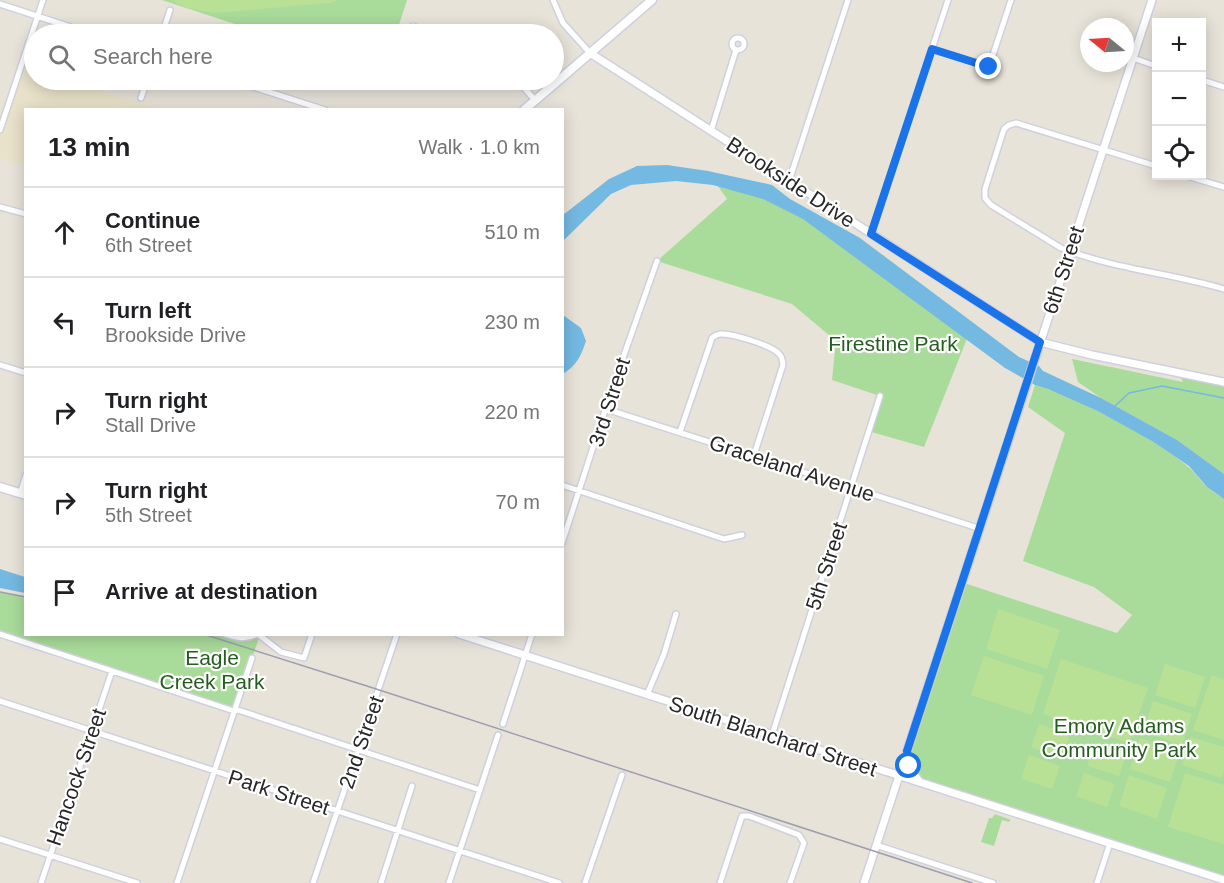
<!DOCTYPE html>
<html lang="en">
<head>
<meta charset="utf-8">
<style>
	:root { --surface:#fff; --page:#f2f2f2; --text:#202124; --muted:#757577; --line:#e0e0e0 }
	body { margin:0; font-family:Arial,sans-serif; background:var(--page); color:var(--text) }
	.controls { position:absolute; right:18px; top:18px; display:grid; overflow:hidden; border-radius:0px; box-shadow:0 3px 15px #0003 }
	.controls button { width:54px; height:54px; display:grid; place-items:center; padding:0; border:0; border-bottom:2px solid var(--line); background:var(--surface); color:var(--text); font:30px sans-serif }
	.compass { position:absolute; left:1080px; top:18px; width:54px; height:54px; border-radius:50%; background:var(--surface); box-shadow:0 3px 15px #0003; rotate:288deg }
	.stop { position:absolute; width:18px; height:18px; margin:-14px; border:4px solid #1a73e8; border-radius:50%; background:#fff }
	.stop.end { background:#1a73e8; border-color:#fff; box-shadow:0 2px 6px #0008 }
	.list { margin:0; padding:0; list-style:none }
	h2 { display:flex; justify-content:space-between; align-items:center; height:78px; margin:0; padding:0 24px; font-size:26px }
	h2 small { font-size:20px; font-weight:400; color:var(--muted) }
	.list li { display:grid; grid-template-columns:39px 1fr auto; gap:18px; align-items:center; box-sizing:border-box; height:90px; padding:0 24px; border-top:2px solid var(--line) }
	.list b { display:block; font-size:22px; white-space:nowrap }
	.list p { margin:0; font-size:20px; white-space:nowrap; color:var(--muted) }
	.list em { font-size:20px; font-style:normal; color:var(--muted) }
	.icon { flex:none; width:33px; height:33px; fill:none; stroke:currentColor; stroke-width:2; stroke-linecap:round; stroke-linejoin:round }
	.map { position:relative; flex:none; width:1224px; height:883px; overflow:hidden }
	.search { position:absolute; background:var(--surface); box-shadow:0 3px 15px #0003; left:24px; top:24px; width:540px; height:66px; display:flex; align-items:center; gap:15px; box-sizing:border-box; padding:0 21px; border-radius:33px; color:var(--muted); font-size:22px }
	.panel { position:absolute; background:var(--surface); box-shadow:0 3px 15px #0003; left:24px; top:108px; width:540px; height:528px; border-radius:0px }
	.map>svg:first-child { display:block }
	.education { fill:#e9e2ca }
	.green { fill:#a9db9a }
	.pitch { fill:#b9e196 }
	.water { fill:#74b9e2 }
	.lines { fill:none; stroke-linecap:round; stroke-linejoin:round }
	.stream { stroke:#74b9e2; stroke-width:1.5 }
	.minor-casing { stroke:#cfd0df; stroke-width:8 }
	.tertiary-casing { stroke:#cfd0df; stroke-width:10 }
	.secondary-casing { stroke:#cfd0df; stroke-width:11 }
	.minor { stroke:#fff; stroke-width:5 }
	.tertiary { stroke:#fff; stroke-width:7 }
	.secondary { stroke:#fff; stroke-width:8 }
	.rail { stroke:#9d9eb0; stroke-width:1.5 }
	.route { stroke:#1a73e8; stroke-width:8 }
	.labels { text-anchor:middle; dominant-baseline:central; stroke-width:4.5; stroke-linejoin:round; paint-order:stroke }
	.street-label { font-size:21px; fill:#272727; stroke:#fff }
	.park-label { font-size:21px; fill:#255c1f; stroke:#fff }
</style>
</head>
<body>
<div class="map">
<svg width="1224" height="883" viewBox="0 0 1224 883">
	<rect width="100%" height="100%" fill="#e8e3d9"/>
	<path class="education" d="M22 65 34 69V80H66L159 109 26 110 25 166 0 158V129Z"/>
	<path class="green" d="M162 0H407L396 34H265Z
		M713 179 775 196 970 331 924 447 868 431 880 396 832 380 836 341 792 304 657 261 727 199Z
		M1072 359 1183 382 1178 373 1224 382V474L1177 440 1101 398 1078 382Z
		M1035 385C1086 400 1144 432 1186 465 1194 471 1199 479 1205 485 1211 491 1218 495 1224 499V880L899 776 961 582 1117 633 1132 615 1094 587 1023 561 1065 433 1028 407Z
		M0 592 25 597 26 634 260 635 234 711 0 634Z
		M995 814 1011 820 1009 822 1002 820 994 846 981 842 989 818H992Z"/>
	<path class="pitch" d="M171 0H338L330 3 214 13 187 8Z
		M998 609 1060 630 1047 669 986 649Z
		M984 656 1044 676 1032 715 971 695Z
		M1061 659 1148 688 1129 743 1043 714Z
		M1165 664 1205 677 1195 708 1155 695Z
		M1212 675 1224 680V740L1193 730Z
		M1153 701 1192 714 1182 745 1143 732Z
		M1039 724 1070 734 1062 758 1031 747Z
		M1191 737 1224 747V771L1222 778 1182 765Z
		M1140 738 1180 751 1170 782 1130 769Z
		M1095 742 1127 752 1119 776 1087 766Z
		M1029 755 1060 766 1052 789 1021 779Z
		M1084 773 1115 784 1107 807 1076 796Z
		M1185 773 1224 785V844L1168 827Z
		M1129 775 1167 788 1157 819 1119 806Z"/>
	<path class="water" d="M667 165 708 171 772 185 790 199 860 238 1019 357 1039 366 1043 371 1101 398 1177 440 1224 474V499L1207 487 1189 466 1152 441 1098 411 1048 389 1035 385 1005 368 803 219 763 199 713 185 676 181 631 185 611 194 563 241V215L609 179 637 166Z
		M563 315 581 328 586 341C581 356 577 365 563 374Z
		M0 569 25 577V593L0 588Z"/>
	<g class="lines">
		<path class="stream" d="M1115 406 1129 393 1162 386 1224 398"/>
		<defs>
			<path id="minor" d="M553 0 563 23 590 53
				M0 4 92 34
				M162 34 170 10
				M407 34 409 28 413 26 420 29 422 34
				M732 44a6 6 0 1 1 12 0a6 6 0 1 1-12 0Z
				M932 49 989 67 1011 0
				M1133 58 1156 66
				M232 80 325 110
				M517 80 535 100
				M1202 80 1224 87
				M141 98 147 80
				M0 130 43 0
				M711 131 736 50
				M1156 166 1016 123 1009 125 1004 129 985 189V198L991 205 1061 248C1114 269 1170 273 1224 289
				M1187 176 1224 187
				M789 181 848 0
				M0 207 26 214
				M871 234 948 0
				M0 365 26 373
				M606 409 978 528
				M680 432 712 338C716 335 715 335 720 334 732 333 774 346 780 355 783 359 782 360 783 365L754 455
				M562 485 724 539 742 535
				M20 494 26 475
				M562 543 610 395 657 261
				M0 634 234 711
				M225 634C237 638 246 640 257 634
				M258 634 281 652 304 658 312 634
				M647 695 664 654 676 614
				M0 701 559 883
				M235 709 480 790
				M503 724 532 634
				M772 735 880 396
				M0 839 137 883
				M876 845 993 883
				M41 883 112 671
				M177 883 252 658
				M313 883 397 634
				M381 883 412 786
				M449 883 498 735
				M585 883 622 775
				M720 883 742 816H749L799 835 804 843 790 883
				M1097 883 1110 843"/>
			<path id="tertiary" d="M590 53 1040 342 1092 355 1224 382
				M459 634 1224 880
				M907 754 910 769 919 781
				M864 883 1152 0"/>
			<path id="secondary" d="M524 110 652 0
				M0 487 26 495"/>
		</defs>
		<use href="#minor" class="minor-casing"/>
		<use href="#tertiary" class="tertiary-casing"/>
		<use href="#secondary" class="secondary-casing"/>
		<use href="#minor" class="minor"/>
		<use href="#tertiary" class="tertiary"/>
		<use href="#secondary" class="secondary"/>
		<path class="rail" d="M0 592 26 597
			M203 634 370 687 972 883"/>
	</g>
	<g class="lines">
		<path class="route" d="M909 766 907 751 1040 342 871 234 932 49 989 67"/>
	</g>
	<g class="labels">
		<g class="street-label">
			<text transform="translate(791 182) rotate(33)">Brookside Drive</text>
			<text transform="translate(1063 270) rotate(-72)">6th Street</text>
			<text transform="translate(609 402) rotate(-72)">3rd Street</text>
			<text transform="translate(792 468) rotate(18)">Graceland Avenue</text>
			<text transform="translate(826 566) rotate(-72)">5th Street</text>
			<text transform="translate(773 736) rotate(18)">South Blanchard Street</text>
			<text transform="translate(361 742) rotate(-71)">2nd Street</text>
			<text transform="translate(76 777) rotate(-71)">Hancock Street</text>
			<text transform="translate(279 792) rotate(18)">Park Street</text>
		</g>
		<g class="park-label">
			<text x="893" y="343">Firestine Park</text>
			<text x="212" y="657">Eagle<tspan x="212" dy="24">Creek Park</tspan></text>
			<text x="1119" y="725">Emory Adams<tspan x="1119" dy="24">Community Park</tspan></text>
		</g>
	</g>
</svg>
<div class="controls">
<button>+</button>
<button>−</button>
<button><svg class="icon" aria-label="locate" viewBox="0 0 24 24"><circle cx="12" cy="12" r="6"/><path d="M12 2v4M12 18v4M2 12h4M18 12h4"/></svg></button>
</div>
<svg class="compass" viewBox="-18 -18 36 36"><path d="M0-13l5 13h-10z" fill="#e53935"/><path d="M0 13l5-13h-10z" fill="#757577"/></svg>
<div class="stop" style="left:909px;top:766px"></div>
<div class="stop end" style="left:989px;top:67px"></div>
<div class="search"><svg class="icon" aria-label="search" viewBox="0 0 24 24"><circle cx="10" cy="10" r="6"/><path d="M15 15l6 6"/></svg>Search here</div>
<section class="panel">
<h2>13 min<small>Walk · 1.0 km</small></h2>
<ul class="list">
<li><svg class="icon" aria-label="ahead" viewBox="0 0 24 24"><path d="M12 20V5M6 11l6-6 6 6"/></svg><div><b>Continue</b><p>6th Street</p></div><em>510 m</em></li>
<li><svg class="icon" aria-label="left" viewBox="0 0 24 24"><path d="M17 20v-9H6M10 6l-5 5 5 5"/></svg><div><b>Turn left</b><p>Brookside Drive</p></div><em>230 m</em></li>
<li><svg class="icon" aria-label="right" viewBox="0 0 24 24"><path d="M7 20v-9h11M14 6l5 5-5 5"/></svg><div><b>Turn right</b><p>Stall Drive</p></div><em>220 m</em></li>
<li><svg class="icon" aria-label="right" viewBox="0 0 24 24"><path d="M7 20v-9h11M14 6l5 5-5 5"/></svg><div><b>Turn right</b><p>5th Street</p></div><em>70 m</em></li>
<li><svg class="icon" aria-label="arrive" viewBox="0 0 24 24"><path d="M6 21V4h12l-3 4 3 4H6"/></svg><div><b>Arrive at destination</b></div></li>
</ul>
</section>
</div>
</body>
</html>
